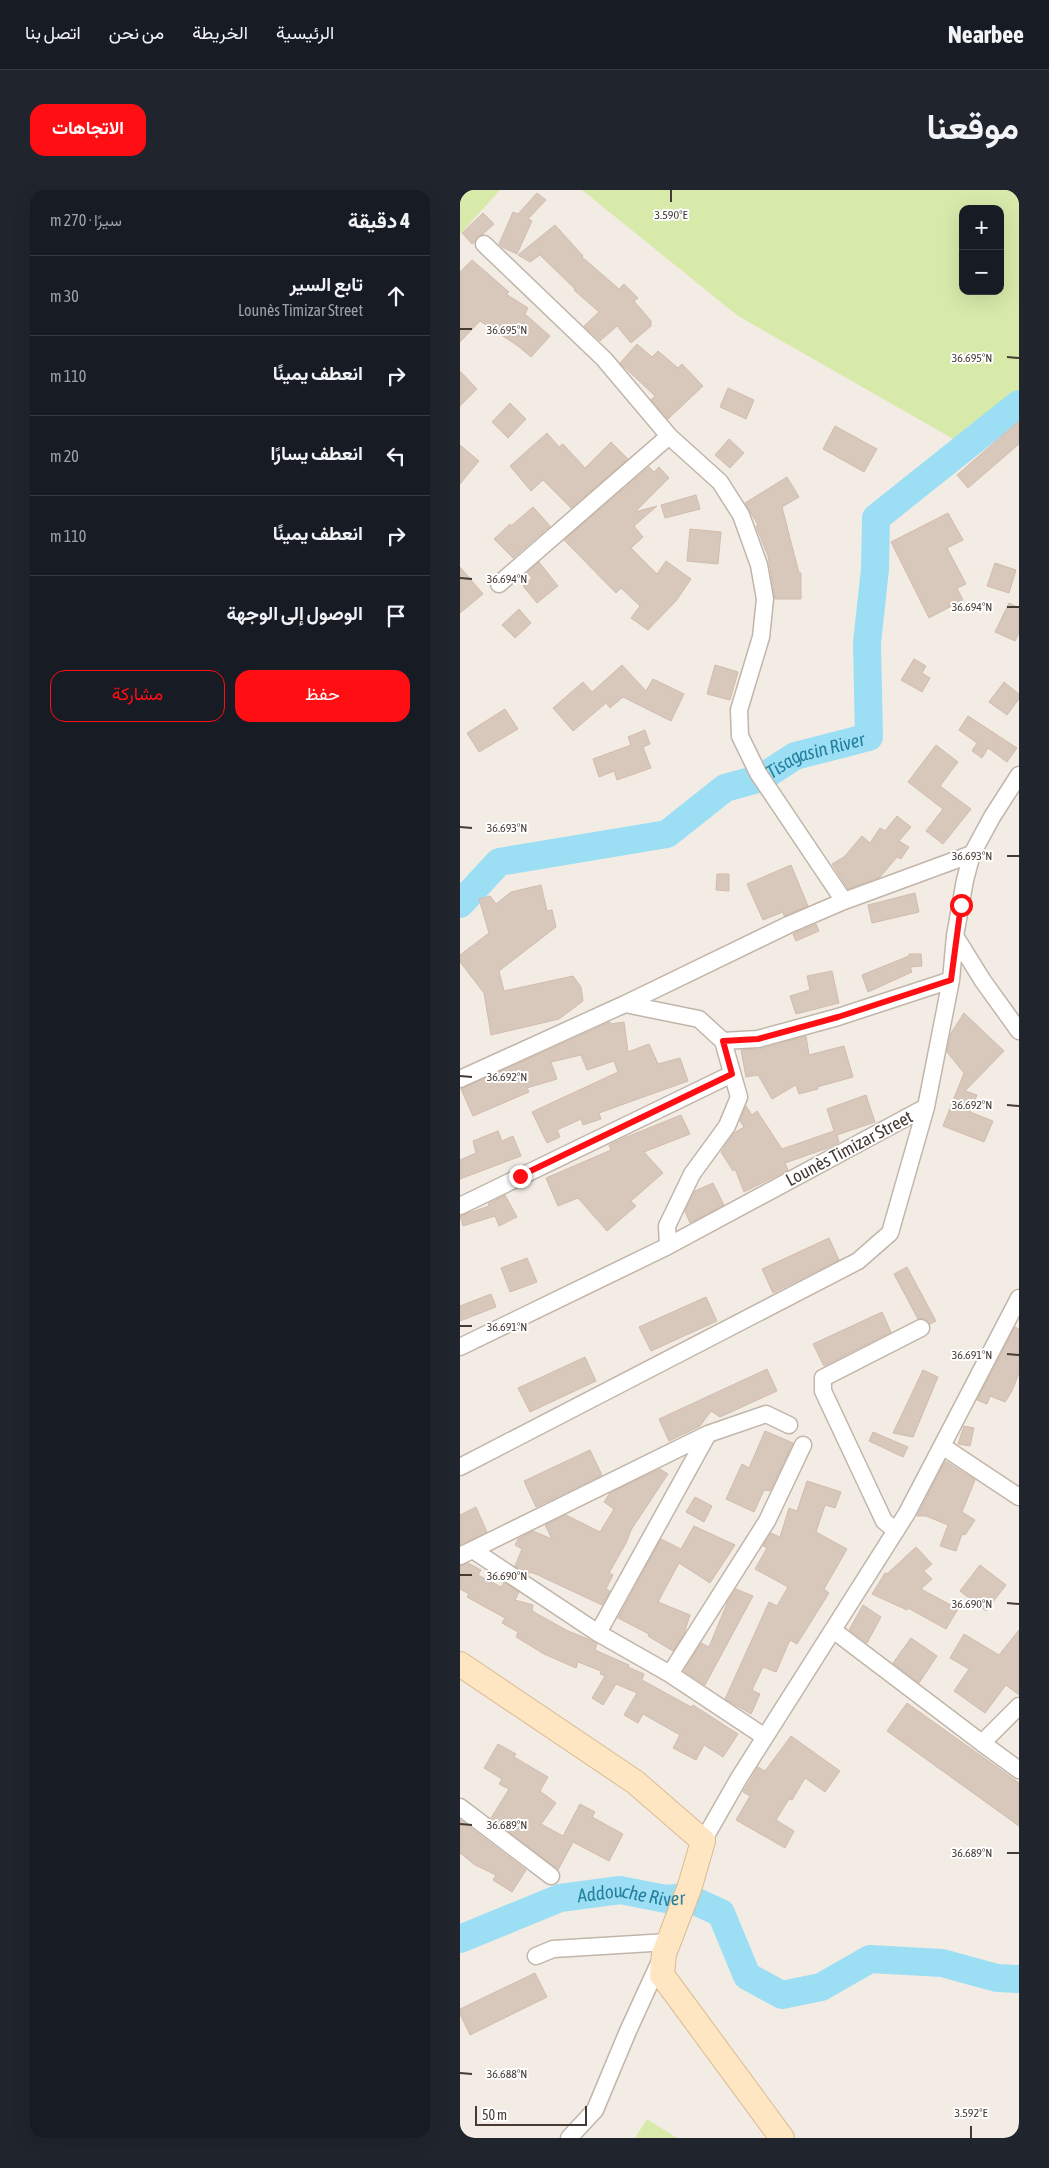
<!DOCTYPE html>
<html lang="ar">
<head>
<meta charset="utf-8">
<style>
	:root { --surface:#171b24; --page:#20242c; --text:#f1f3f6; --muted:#9ea1a6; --line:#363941; --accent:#ff0f14 }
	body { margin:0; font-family:"Asap Condensed",Vazirmatn,sans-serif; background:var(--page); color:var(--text); direction:rtl }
	.controls { position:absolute; right:15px; top:15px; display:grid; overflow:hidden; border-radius:10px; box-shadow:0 5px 20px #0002 }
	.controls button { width:45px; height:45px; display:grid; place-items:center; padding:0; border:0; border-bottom:1px solid var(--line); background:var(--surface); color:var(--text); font:25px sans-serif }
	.scale { position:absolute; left:15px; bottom:12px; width:112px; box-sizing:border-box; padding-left:5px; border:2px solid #463b34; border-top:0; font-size:14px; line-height:18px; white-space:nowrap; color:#463b34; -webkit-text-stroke:4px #fff; paint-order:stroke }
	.stop { position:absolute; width:15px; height:15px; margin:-11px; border:4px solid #ff0f14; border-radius:50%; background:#fff }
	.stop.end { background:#ff0f14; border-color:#fff; box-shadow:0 1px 5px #0008 }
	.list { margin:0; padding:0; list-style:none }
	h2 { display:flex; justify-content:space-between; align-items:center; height:65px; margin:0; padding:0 20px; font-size:21px }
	h2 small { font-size:16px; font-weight:400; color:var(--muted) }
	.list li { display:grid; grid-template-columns:32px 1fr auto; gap:15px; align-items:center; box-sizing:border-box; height:80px; padding:0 20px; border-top:1px solid var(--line) }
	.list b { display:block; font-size:19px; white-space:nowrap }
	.list p { margin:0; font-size:16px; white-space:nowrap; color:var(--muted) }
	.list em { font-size:16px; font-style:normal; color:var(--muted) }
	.actions { display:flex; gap:10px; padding:15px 20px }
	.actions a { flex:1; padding:11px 0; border:1px solid var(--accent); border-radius:15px; text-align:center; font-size:18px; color:var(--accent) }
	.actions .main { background:var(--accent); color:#fff }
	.icon { flex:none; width:28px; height:28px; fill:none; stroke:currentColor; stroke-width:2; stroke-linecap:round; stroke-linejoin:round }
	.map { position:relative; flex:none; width:559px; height:1948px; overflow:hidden; direction:ltr; border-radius:15px }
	header { display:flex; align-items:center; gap:30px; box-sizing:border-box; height:70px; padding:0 25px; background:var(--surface); border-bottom:1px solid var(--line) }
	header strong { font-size:24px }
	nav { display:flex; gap:28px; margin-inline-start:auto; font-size:18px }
	.intro { display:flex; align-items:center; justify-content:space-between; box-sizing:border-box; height:120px; padding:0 30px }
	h1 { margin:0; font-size:35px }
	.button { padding:12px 22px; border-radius:15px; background:var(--accent); color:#fff; font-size:18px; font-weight:700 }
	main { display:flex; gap:30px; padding:0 30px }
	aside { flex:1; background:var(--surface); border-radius:15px; box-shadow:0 5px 20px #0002 }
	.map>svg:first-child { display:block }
	.green { fill:#d8eaaa; fill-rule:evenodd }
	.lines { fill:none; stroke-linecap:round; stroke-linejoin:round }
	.river { stroke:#9cdff4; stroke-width:28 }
	.building { fill:#d8c8bc; stroke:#d1bcac }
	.street-casing { stroke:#c2b5a9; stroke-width:19 }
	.secondary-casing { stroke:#dabb93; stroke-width:26 }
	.street { stroke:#fff; stroke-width:16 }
	.secondary { stroke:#ffe6c2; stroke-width:24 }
	.rail { stroke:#959595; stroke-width:4; stroke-dasharray:6 6; stroke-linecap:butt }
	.route { stroke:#ff0f14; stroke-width:6 }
	.ticks { fill:none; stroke:#463b34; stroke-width:2 }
	.labels { text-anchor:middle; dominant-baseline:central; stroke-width:4; stroke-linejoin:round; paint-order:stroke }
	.street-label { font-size:18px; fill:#463b34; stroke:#fff }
	.water-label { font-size:19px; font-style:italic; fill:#24809f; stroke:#fff }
	.ticks-label { font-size:12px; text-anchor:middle; fill:#463b34; stroke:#fff; stroke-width:4; stroke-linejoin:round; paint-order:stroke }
</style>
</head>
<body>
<header>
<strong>Nearbee</strong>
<nav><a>الرئيسية</a><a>الخريطة</a><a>من نحن</a><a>اتصل بنا</a></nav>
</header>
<div class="intro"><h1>موقعنا</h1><a class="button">الاتجاهات</a></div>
<main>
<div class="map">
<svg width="559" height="1948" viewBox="0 0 559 1948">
	<rect width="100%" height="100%" fill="#f3ece4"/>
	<path class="green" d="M0 0H40L0 44Z
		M122 0H559V203L516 262 278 126ZM503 19H540V101H503Z
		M187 1929 217 1948H175Z"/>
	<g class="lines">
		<g class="river">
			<path id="s1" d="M0 714 39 672 207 644 265 598 301 588 335 566 409 547 407 453 415 379 416 328 559 214"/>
			<path id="s2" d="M0 1749 100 1708 160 1700 206 1709 226 1707 261 1723 287 1786 322 1805 361 1797 410 1769 482 1773 537 1788 559 1789"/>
		</g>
	</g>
	<path class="building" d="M77 3 86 10 68 29 72 31 57 64 42 57 39 54 53 22 58 24Z
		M23 23 34 34 12 54 2 43Z
		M95 35 123 66 122 67 159 99 164 94 178 108 174 111 191 131V136L171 153 157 136 140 151 124 136 139 122 114 100 115 99 80 65 70 72 58 65Z
		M12 70 49 102 46 104 68 118 65 124 90 146 71 167 58 156 20 131 0 152V82Z
		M177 154 192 167 198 161 218 178 222 174 243 196 208 229 191 210 195 206 160 173Z
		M0 181 17 199 0 216Z
		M268 198 294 210 286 229 260 217Z
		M50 213 66 229 48 248 32 232Z
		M559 231V254L508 298 497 285Z
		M375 236 417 259 404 282 363 259Z
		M87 243 99 257 103 254 125 278 151 252 168 269 111 318 83 290 71 301 50 276Z
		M269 249 284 263 270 278 255 265Z
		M0 255 19 271 0 294Z
		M189 277 194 282 199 277 209 288 175 322 197 316 174 336 183 347 171 358 197 384 206 371 231 389 216 411 188 440 171 428 180 416 161 398 156 403 104 350Z
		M327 287 339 307 322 317 339 383H341V409H315L308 366 296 336 298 335 285 313Z
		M236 305 240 319 205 328 201 315Z
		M73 317 90 336 53 368 34 349 50 334 51 336Z
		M488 323 503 350 487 358 506 394 497 398 503 410 469 428 431 352Z
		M230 339 261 342 258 374 227 371Z
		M79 372 98 396 77 413 63 396 72 388 67 383Z
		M535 373 556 380 549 403 527 396Z
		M0 377 23 404 0 423Z
		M549 413 559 418V443L555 451 535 442Z
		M59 419 71 433 55 448 42 435Z
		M454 469 466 476 462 483 470 488 462 502 441 490Z
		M162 475 186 501 193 489 224 504 211 531 163 507 150 518 146 513 113 541 93 518 123 492 132 502Z
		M255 475 278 482 270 510 247 504Z
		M544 492 559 504V509L547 525 529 512Z
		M45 519 58 539 19 562 7 543Z
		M508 526 557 558 547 572 528 558 522 568 512 561 517 553 499 540Z
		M185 540 190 554 183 557 191 578 157 590 154 581 139 587 133 569 171 555 168 547Z
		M476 555 498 572 480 596 511 619 483 654 466 641 483 619 448 592Z
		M437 626 451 637 439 651 449 657 441 669 437 667 420 687 388 699 372 674 384 667 402 646 410 653 420 638 425 641Z
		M331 675 348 716 324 726 323 722 303 730 287 694Z
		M257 684H269V701L256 700Z
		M81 695 87 721 92 720 96 737 39 781 44 801 113 786 121 797 123 811 99 829 31 845 24 803 0 772V765L29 743 19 709 30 706 36 714 51 702Z
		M455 703 459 722 412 733 408 715Z
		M356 734 359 741 336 751 333 744Z
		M449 764H461L462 776 450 777 452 782 408 802 402 785 449 766Z
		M372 781 379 813 336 824 330 806 350 800 347 786Z
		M504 823 544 861 505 901 517 905 510 922 533 931 524 952 483 936 504 883 487 862 491 843Z
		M150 832V834L164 832 168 862 189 854 198 874 220 868 228 891 139 923 141 929 123 935 121 929 97 940 100 947 87 953 72 922 158 882 154 871 127 880 121 865 91 872 97 889 67 898 69 902 13 926 1 899Z
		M346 846 349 865 384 856 393 887 357 897 358 899 339 904 336 895 312 909 298 885 286 887 281 860 300 859Z
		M406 905 415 932 377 945 379 952 368 958 325 973 328 980 284 1002 275 979 273 981 261 962 274 943 284 937 280 931 286 916 292 925 297 921 322 959 374 941 367 919Z
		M221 925 230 944 184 962 203 983 171 1011 176 1016 147 1041 118 1008 98 1016 86 988 151 960 149 955 164 948Z
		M38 941 42 951 53 946 61 966 0 989V970L16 963 13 951Z
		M253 993 264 1015 230 1033 225 1021 235 1001Z
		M45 1005 57 1027 39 1036 35 1026 3 1036 0 1026 29 1016 28 1014Z
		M369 1048 379 1070 313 1103 302 1079Z
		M67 1068 77 1092 50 1102 41 1078Z
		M447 1077 476 1131 470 1134 466 1129H458L434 1084Z
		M31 1104 36 1117 0 1131V1116Z
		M246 1107 257 1131 191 1161 179 1137Z
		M422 1122 431 1142 364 1176 353 1154Z
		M555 1137 559 1139V1183L552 1201 545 1212 530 1206 527 1214 517 1210Z
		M125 1167 136 1191 70 1222 58 1198Z
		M307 1179 317 1201 260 1227 251 1221 240 1236 209 1251 199 1229Z
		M463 1180 478 1187 453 1247 433 1243Z
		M504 1236 514 1238 510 1256 498 1254Z
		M305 1241 333 1253 310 1301 304 1300 294 1322 266 1309 282 1274 289 1278Z
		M413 1242 448 1257 443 1267 409 1251Z
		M130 1260 142 1285 76 1317 64 1291Z
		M485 1271 515 1290 502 1322 515 1330 505 1345 502 1344 496 1361 480 1356 488 1335 466 1326H457Z
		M200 1279 208 1284 171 1340 166 1353 149 1383 153 1385 146 1399 150 1401 142 1415 78 1385 70 1382 68 1385 55 1376 62 1359 55 1355 58 1349 73 1341 92 1349 85 1335 106 1325 140 1342 154 1319 144 1312 150 1303Z
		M347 1291 381 1302 375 1318 365 1315 356 1342 387 1359 364 1399 369 1403 337 1454 330 1450 316 1482 303 1477 292 1500 300 1504 291 1524 265 1509 309 1412 317 1416 328 1397 295 1379 307 1358 303 1356 311 1343 320 1347 329 1318 337 1321Z
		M235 1307 252 1316 244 1332 226 1322Z
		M16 1317 27 1342 0 1355V1325Z
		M234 1336 275 1355 250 1393 219 1373 198 1412 230 1425 224 1444 213 1461 188 1446 189 1444 158 1428 201 1349 221 1359Z
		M456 1357 472 1374 464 1381 472 1389 461 1399 498 1419 486 1439 448 1418 447 1420 412 1404 425 1383 427 1384Z
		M8 1373 21 1380 18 1385 41 1397 44 1392 59 1402 55 1410 73 1415 72 1421 108 1441 128 1449 137 1454 135 1460 169 1475 168 1477 184 1484 182 1490 231 1517 233 1515 278 1544 263 1567 244 1555 236 1570 213 1558 220 1545 183 1524 178 1533 164 1525 177 1503 156 1494 143 1515 132 1508 145 1486 140 1484 141 1481 118 1472 116 1478 84 1464 56 1447 58 1442 42 1433 45 1428 7 1407 9 1404 0 1399V1376Z
		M520 1375 546 1395 526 1421 500 1401Z
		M276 1399 293 1406 245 1495 224 1481 241 1453 249 1457 268 1411Z
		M403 1415 421 1427 407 1453 389 1440Z
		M559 1440V1505L546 1495 525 1523 494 1501 509 1479 490 1468 504 1444 539 1465Z
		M451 1448 477 1466 459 1493 433 1473Z
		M447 1513 559 1593V1636L427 1541Z
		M331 1546 380 1581 365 1602 345 1588 332 1610 329 1609 316 1630 334 1641 325 1658 276 1630 290 1606 283 1602 298 1577 305 1581Z
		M38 1554 56 1564 54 1567 88 1587 80 1601 96 1613 81 1634 103 1646 120 1614 135 1622 132 1627 163 1644 149 1671 113 1652 98 1680 31 1628 49 1599 39 1594 42 1589 24 1578Z
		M0 1630 66 1680 52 1702 33 1690 36 1685 15 1675 0 1663Z
		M75 1783 87 1807 10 1845 0 1824V1819Z"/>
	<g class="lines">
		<defs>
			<path id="street" d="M24 54 144 169 209 246 260 292 281 325 299 375 305 409 301 447 279 520 280 546 298 583 384 711
				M39 394 209 246
				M495 746 523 791 559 841
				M165 814 239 829 263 851 279 907 267 936 232 984 207 1036 208 1056
				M263 851 298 849 378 827 491 790
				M0 889 165 814 328 735 384 711 512 664
				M0 1016 272 884
				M0 1157 208 1056 466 917
				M248 1244 306 1224 329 1235
				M482 1256 559 1307
				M0 1277 398 1071 430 1043 466 917 491 790 495 746 505 690 512 664 532 627 559 585
				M436 1341 424 1331 363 1201V1188L461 1138
				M0 1366 248 1244 138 1443 13 1360
				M373 1440 522 1553 559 1516
				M138 1443 210 1484 305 1547
				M210 1484 307 1331 343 1255
				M522 1553 559 1580
				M0 1617 91 1686
				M243 1651 279 1588 447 1323 559 1108
				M76 1766 93 1759 208 1752
				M109 1948 135 1920 168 1841 201 1769"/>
			<path id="secondary" d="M0 1474 175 1592 243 1651 230 1696 204 1764 202 1785 322 1948"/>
		</defs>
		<use href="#street" class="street-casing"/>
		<use href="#secondary" class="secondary-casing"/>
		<use href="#street" class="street"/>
		<use href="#secondary" class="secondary"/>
		<path class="rail" d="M0 5 5 0"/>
	</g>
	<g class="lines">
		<path class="route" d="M60 986 272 884 263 851 298 849 378 827 491 790 501 715"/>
	</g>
	<path class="ticks" d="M211 12V0M0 139H12M547 167 559 168M0 388 12 389M547 417H559M0 637 12 638M547 666H559M0 886 12 887M547 915 559 916M0 1136H12M547 1164 559 1165M0 1385H12M547 1413 559 1414M0 1634 12 1635M547 1663H559M0 1883 12 1884M511 1948V1936"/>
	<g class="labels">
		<g class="street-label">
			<text transform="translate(389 958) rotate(-28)">Lounès Timizar Street</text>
		</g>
		<g class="water-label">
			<text stroke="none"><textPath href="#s1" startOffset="399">Tisagasin River</textPath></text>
			<text stroke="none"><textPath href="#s2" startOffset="180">Addouche River</textPath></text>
		</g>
	</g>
	<g class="ticks-label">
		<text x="211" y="29">3.590°E</text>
		<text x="47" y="144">36.695°N</text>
		<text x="512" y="172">36.695°N</text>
		<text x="47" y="393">36.694°N</text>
		<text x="512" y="421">36.694°N</text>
		<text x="47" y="642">36.693°N</text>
		<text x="512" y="670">36.693°N</text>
		<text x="47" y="891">36.692°N</text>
		<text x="512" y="919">36.692°N</text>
		<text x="47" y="1141">36.691°N</text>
		<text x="512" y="1169">36.691°N</text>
		<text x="47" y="1390">36.690°N</text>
		<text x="512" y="1418">36.690°N</text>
		<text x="47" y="1639">36.689°N</text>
		<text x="512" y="1667">36.689°N</text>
		<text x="47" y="1888">36.688°N</text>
		<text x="511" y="1927">3.592°E</text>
	</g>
</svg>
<div class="controls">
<button>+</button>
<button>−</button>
</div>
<div class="scale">50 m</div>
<div class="stop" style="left:501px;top:715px"></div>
<div class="stop end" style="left:60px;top:986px"></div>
</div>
<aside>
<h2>4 دقيقة<small>سيرًا · 270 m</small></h2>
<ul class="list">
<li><svg class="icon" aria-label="ahead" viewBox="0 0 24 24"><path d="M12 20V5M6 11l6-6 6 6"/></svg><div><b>تابع السير</b><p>Lounès Timizar Street</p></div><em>30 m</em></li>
<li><svg class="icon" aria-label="right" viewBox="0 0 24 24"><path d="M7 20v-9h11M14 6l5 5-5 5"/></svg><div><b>انعطف يمينًا</b></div><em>110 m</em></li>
<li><svg class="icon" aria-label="left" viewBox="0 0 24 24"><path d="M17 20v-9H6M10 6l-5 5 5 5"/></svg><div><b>انعطف يسارًا</b></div><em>20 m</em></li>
<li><svg class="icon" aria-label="right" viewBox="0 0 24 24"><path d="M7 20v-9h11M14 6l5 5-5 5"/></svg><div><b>انعطف يمينًا</b></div><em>110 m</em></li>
<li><svg class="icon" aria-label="arrive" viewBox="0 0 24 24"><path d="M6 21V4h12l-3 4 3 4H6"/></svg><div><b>الوصول إلى الوجهة</b></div></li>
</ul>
<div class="actions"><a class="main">حفظ</a><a>مشاركة</a></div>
</aside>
</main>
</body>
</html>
